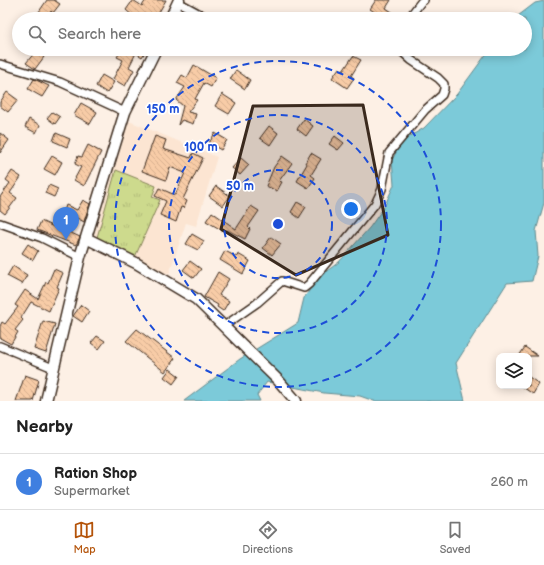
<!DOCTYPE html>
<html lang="en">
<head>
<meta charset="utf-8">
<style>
	:root { --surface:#fff; --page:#f2f2f2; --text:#222; --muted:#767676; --line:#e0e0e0; --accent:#b45309 }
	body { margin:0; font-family:"Balsamiq Sans",sans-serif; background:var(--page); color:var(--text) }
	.controls { position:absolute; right:12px; bottom:12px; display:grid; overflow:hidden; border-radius:8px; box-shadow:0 2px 10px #0003 }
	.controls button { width:36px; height:36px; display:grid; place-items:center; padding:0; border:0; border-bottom:1px solid var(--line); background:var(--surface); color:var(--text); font:20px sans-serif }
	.you { position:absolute; left:351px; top:209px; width:14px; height:14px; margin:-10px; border:3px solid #fff; border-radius:50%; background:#1a73e8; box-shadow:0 0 0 6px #1a73e833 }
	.badge { display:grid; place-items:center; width:26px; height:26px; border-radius:50%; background:var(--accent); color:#fff; font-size:13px; font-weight:700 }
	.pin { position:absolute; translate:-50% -33px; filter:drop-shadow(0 1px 2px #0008) }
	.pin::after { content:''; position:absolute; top:21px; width:14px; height:12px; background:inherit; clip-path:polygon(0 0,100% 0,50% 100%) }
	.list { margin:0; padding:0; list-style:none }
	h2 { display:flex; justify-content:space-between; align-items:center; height:52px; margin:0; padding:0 16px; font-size:17px }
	h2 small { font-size:13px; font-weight:400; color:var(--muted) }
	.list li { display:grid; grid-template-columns:26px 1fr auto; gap:12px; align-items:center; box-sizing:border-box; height:56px; padding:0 16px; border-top:1px solid var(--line) }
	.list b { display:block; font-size:15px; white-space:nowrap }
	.list p { margin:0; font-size:13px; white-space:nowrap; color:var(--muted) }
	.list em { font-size:13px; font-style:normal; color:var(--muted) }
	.icon { flex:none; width:22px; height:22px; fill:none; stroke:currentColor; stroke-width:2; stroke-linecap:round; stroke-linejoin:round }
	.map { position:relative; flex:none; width:544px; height:401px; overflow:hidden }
	.search { position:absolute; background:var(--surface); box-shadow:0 2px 10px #0003; left:12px; right:12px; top:12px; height:44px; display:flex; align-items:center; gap:10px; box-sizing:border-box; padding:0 14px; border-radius:22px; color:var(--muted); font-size:15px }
	.sheet { height:108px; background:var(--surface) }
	nav { display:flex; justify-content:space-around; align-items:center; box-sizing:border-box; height:56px; border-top:1px solid var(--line); background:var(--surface); font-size:11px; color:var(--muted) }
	nav a { display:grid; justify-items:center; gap:2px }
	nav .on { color:var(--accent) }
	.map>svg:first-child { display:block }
	.built { fill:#fce5d2 }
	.grass { fill:url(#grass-tufts); stroke:#848256 }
	.water { fill:#7ccad9; stroke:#628a8e }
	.building { fill:url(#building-back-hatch); stroke:#3b2a1e }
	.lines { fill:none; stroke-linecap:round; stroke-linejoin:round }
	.minor-casing { stroke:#3b2a1e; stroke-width:10 }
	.secondary-casing { stroke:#3b2a1e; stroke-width:13 }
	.minor { stroke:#fff; stroke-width:7 }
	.secondary { stroke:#fff; stroke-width:10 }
	.marked { fill:#3b2a1e; fill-opacity:0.2; stroke:#3b2a1e; stroke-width:3; stroke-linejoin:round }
	.ring { fill:none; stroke:#1d4ed8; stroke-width:2; stroke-dasharray:7 5 }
	.centre { fill:#1d4ed8; stroke:#fff; stroke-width:2 }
	.ring-label { font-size:12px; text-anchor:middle; font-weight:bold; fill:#1d4ed8; stroke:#fff; stroke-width:3.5; stroke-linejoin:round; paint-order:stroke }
</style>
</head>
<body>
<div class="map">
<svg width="544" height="401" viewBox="0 0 544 401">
	<defs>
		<pattern id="grass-tufts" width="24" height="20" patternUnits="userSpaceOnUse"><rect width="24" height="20" fill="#cdda8d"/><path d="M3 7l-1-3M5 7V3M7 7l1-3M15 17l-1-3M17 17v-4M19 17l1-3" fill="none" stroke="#b1bb79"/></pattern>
		<pattern id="building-back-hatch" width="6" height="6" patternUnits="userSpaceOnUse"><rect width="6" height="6" fill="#f8cca7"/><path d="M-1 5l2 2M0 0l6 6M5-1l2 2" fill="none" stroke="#d6af8f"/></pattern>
	</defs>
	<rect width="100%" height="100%" fill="#fdf0e5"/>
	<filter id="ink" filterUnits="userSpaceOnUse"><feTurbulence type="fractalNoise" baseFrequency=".025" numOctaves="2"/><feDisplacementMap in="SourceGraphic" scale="8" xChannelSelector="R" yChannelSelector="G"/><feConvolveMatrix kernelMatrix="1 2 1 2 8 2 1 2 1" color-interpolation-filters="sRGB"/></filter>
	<g filter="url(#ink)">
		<path class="built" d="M129 121 217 157 196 226 186 223 169 274 91 246Z"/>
		<path class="grass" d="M116 170 156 186 152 197 160 200 135 257 96 241Z"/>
		<path class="water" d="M544 1V203L536 231 538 256 532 281 507 283 456 363 465 401H374L360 396 324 393 267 382 257 395 260 401H184L240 359 298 323 304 298 319 277 339 262 370 227 384 207 394 185 392 160 402 141 424 128 457 94 490 49H525V19H514L535 3Z"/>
		<path class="building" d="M47 0H54L60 4 53 13 51 11 46 19H34Z
			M133 0 142 6 146 0H166L158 14 164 19H141L135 15 134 17 126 10Z
			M376 0H391L386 8 403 19H385L370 9Z
			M122 49H147L142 57 136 53 129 67 134 70 125 86 113 79 123 60 117 57Z
			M36 51 44 57 35 69 26 63Z
			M353 56 361 60 351 76 354 78 347 88 332 78 339 68 343 71Z
			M194 65 216 78 211 87 204 83 195 99 197 100 188 112 196 114 193 124 182 120 178 125 183 106 176 100 185 87 177 83 182 75 187 78Z
			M236 70 250 80 245 89 230 79Z
			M102 75 114 82 107 93 96 86Z
			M34 79 49 86 42 97 28 89Z
			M7 92 18 100 8 112 0 106V102Z
			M222 94 236 103 229 114 215 106Z
			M81 103 97 112 90 124 74 115Z
			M52 112 60 117 55 124 47 118Z
			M29 119 40 125 36 133 25 127Z
			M304 119 313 126 306 136 297 129Z
			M269 126 278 133 270 145 260 138Z
			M0 133 9 140 0 153Z
			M56 133 70 139 67 147 53 141Z
			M215 133 227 140 221 150 209 143Z
			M155 136 166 140 163 149 191 158 193 153 203 158 183 199 187 201 184 208 181 207 176 222 160 215 166 201 155 196 159 188 175 195 185 173 170 167 166 180 142 171Z
			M335 136 344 143 338 150 329 144Z
			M88 145 101 152 84 186 74 180 81 167 75 164 78 156 82 157Z
			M311 153 321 159 311 175 315 178 308 188 297 181 307 164 305 163Z
			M52 156 62 162 55 175 44 169Z
			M282 156 292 163 279 181 282 182 277 191 266 186 274 167Z
			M241 158 249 165 240 175 232 168Z
			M12 171 21 177 10 193 17 198 5 214 0 210V197L10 183 6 180Z
			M49 185 58 189 54 197 45 193Z
			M216 186 230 196 223 206 209 196Z
			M83 200 90 204 85 218 84 222 77 218 69 232 80 237 76 245 37 230 41 221 56 228 66 212 64 211 66 205 77 210Z
			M297 202 306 207 299 218 291 212Z
			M251 206 259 211 248 227 250 229 245 239 227 230 225 232 206 221 212 212 236 229Z
			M192 234 204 241 198 250 186 244Z
			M271 237 281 244 272 255 263 248Z
			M28 244 38 251 33 260 22 253Z
			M225 251 237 257 238 254 250 261 243 274 220 260Z
			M190 261 201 269 194 278 183 270Z
			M13 266 27 275 22 284 7 276Z
			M54 269 63 273 57 287 59 288 49 311 31 302 21 318 23 320 15 330 18 332 11 344 0 338V326L2 322 5 324 18 307 15 305 25 290 38 299 46 282 48 283Z
			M218 272 229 279 219 295 229 301 223 311 217 307 218 305 204 297Z
			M81 305 89 311 82 322 73 316Z
			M43 321 55 324 46 353 34 349Z
			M137 329 175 358 165 372 126 341Z
			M97 336 105 341 99 349 91 343Z
			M525 347 538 356H519Z
			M170 369 179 376 173 384 164 377Z
			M25 375 39 380 33 401H16Z
			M529 377 539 384 533 394 521 386H529Z"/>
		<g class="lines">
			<defs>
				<path id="minor" d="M178 2 209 19
					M408 19 421 2 424 0
					M0 64 60 82 125 112
					M0 223 42 238 80 257
					M224 326 257 303 282 281 304 288 309 284 375 204 382 189 389 153 425 110 442 95 444 89V84L438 78 411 60 399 49
					M0 346 53 368"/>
				<path id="secondary" d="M170 19 179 0
					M86 238 136 263 196 299 278 380 296 401
					M46 401 80 257 125 112 156 49"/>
			</defs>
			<use href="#minor" class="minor-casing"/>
			<use href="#secondary" class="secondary-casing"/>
			<use href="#minor" class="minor"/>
			<use href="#secondary" class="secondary"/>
		</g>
	</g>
	<path class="marked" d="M363 105 388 235 296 275 221 229 253 106Z"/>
	<g class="ring">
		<circle cx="278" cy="224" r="54"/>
		<circle cx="278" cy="224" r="109"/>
		<circle cx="278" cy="224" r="163"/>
	</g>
	<circle cx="278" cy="224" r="6" class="centre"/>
	<g class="ring-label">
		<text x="163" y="113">150 m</text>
		<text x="201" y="151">100 m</text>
		<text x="240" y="190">50 m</text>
	</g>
</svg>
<div class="controls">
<button><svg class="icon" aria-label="layers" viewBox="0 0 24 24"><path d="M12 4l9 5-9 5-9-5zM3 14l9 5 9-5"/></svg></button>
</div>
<div class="you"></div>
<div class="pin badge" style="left:66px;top:240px;background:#3f7fe0">1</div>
<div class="search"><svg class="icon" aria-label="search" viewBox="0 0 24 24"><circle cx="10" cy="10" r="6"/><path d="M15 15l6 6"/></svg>Search here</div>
</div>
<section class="sheet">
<h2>Nearby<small></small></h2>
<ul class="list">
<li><span class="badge" style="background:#3f7fe0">1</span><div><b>Ration Shop</b><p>Supermarket</p></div><em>260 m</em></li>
</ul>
</section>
<nav>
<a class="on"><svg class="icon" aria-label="map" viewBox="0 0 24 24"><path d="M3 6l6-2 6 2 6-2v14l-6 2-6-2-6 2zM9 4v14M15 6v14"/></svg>Map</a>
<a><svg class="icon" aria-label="directions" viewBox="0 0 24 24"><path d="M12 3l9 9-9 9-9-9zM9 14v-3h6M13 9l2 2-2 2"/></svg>Directions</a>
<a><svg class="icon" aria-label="saved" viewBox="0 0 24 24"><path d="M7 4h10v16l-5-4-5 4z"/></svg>Saved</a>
</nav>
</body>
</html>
